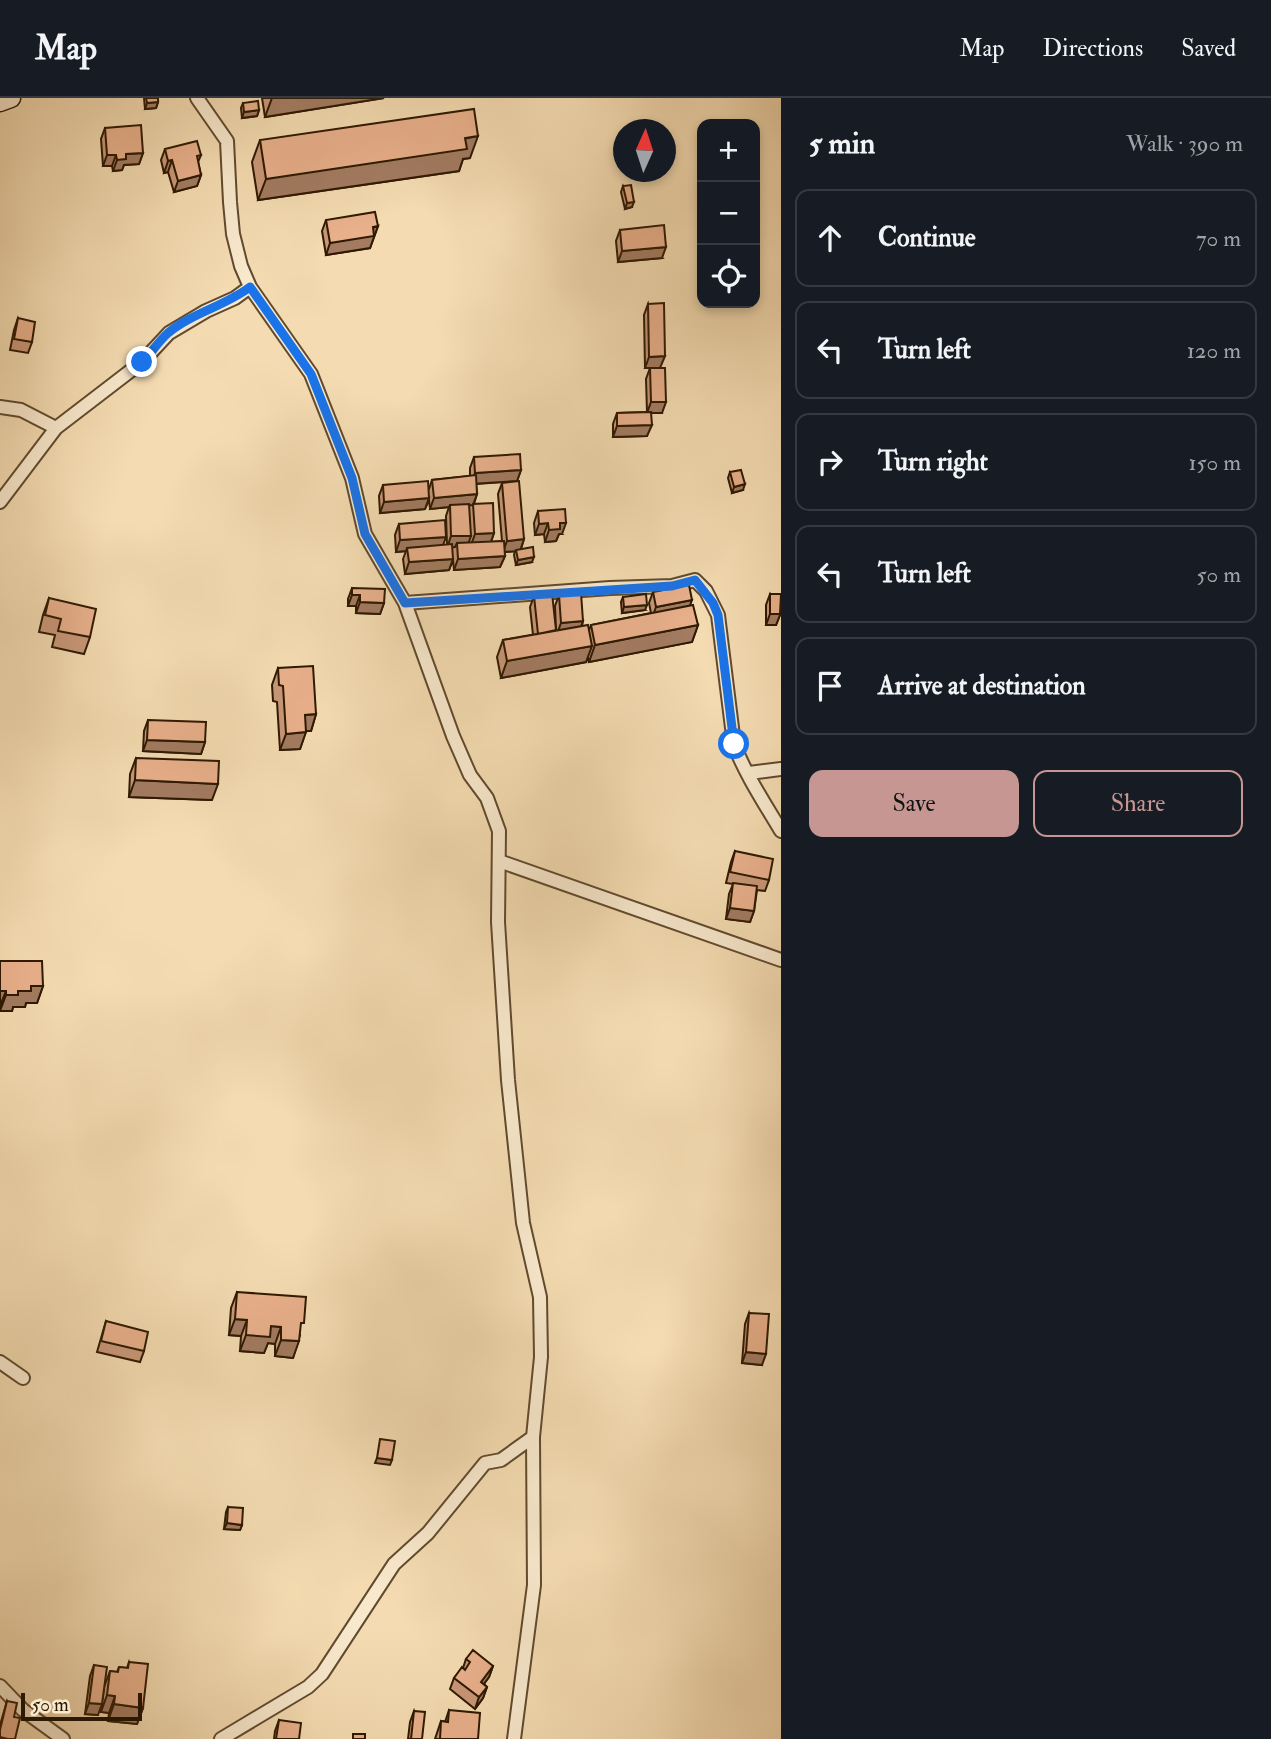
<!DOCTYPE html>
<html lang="en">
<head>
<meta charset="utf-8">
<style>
	:root { --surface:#171b24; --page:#20242c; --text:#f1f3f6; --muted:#9ea1a6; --line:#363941; --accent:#c59692 }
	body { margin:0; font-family:"IM FELL Double Pica",serif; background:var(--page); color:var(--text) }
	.controls { position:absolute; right:21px; top:21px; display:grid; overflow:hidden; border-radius:14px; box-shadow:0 4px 10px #0003 }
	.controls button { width:63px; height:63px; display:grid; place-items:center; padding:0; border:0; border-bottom:2px solid var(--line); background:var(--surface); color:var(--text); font:35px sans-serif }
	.compass { position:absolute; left:613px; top:21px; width:63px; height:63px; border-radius:50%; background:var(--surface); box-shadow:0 4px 10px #0003; rotate:3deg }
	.scale { position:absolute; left:21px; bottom:18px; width:121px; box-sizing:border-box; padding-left:7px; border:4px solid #2e1902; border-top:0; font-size:19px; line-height:24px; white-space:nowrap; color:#2e1902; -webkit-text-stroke:5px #f8e8cc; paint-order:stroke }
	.stop { position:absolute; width:21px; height:21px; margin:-16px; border:5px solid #1a73e8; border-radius:50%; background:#fff }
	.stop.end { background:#1a73e8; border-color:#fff; box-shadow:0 2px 7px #0008 }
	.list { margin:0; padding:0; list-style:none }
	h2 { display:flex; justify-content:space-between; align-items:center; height:91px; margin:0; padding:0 28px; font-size:30px }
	h2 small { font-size:23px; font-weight:400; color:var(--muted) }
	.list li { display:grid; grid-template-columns:46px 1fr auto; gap:21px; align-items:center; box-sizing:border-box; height:98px; margin:0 14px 14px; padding:0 14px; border:2px solid var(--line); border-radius:14px }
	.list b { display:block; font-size:26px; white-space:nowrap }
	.list em { font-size:23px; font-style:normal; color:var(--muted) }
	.actions { display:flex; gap:14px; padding:21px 28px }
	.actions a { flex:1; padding:16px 0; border:2px solid var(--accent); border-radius:14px; text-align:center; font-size:24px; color:var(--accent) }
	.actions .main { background:var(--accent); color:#111 }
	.icon { flex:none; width:38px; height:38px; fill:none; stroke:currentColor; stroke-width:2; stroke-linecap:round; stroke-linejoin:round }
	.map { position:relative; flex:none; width:781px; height:1641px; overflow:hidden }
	header { display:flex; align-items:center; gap:42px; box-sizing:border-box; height:98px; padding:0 35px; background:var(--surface); border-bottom:2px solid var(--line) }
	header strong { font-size:33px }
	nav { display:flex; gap:38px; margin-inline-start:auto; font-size:24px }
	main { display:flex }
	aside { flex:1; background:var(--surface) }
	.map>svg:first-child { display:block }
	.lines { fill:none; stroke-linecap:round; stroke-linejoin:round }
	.street-casing { stroke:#604a2e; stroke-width:16 }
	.secondary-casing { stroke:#2e1902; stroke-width:21 }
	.street { stroke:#f8e8cc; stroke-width:12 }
	.secondary { stroke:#f8e8cc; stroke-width:18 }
	.wall { fill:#c89778; stroke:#2e1902; stroke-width:2 }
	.shaded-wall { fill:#a27b61; stroke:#2e1902; stroke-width:2 }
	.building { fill:#e8b08b; stroke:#2e1902; stroke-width:2 }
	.route { stroke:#1a73e8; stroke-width:9 }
</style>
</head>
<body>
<header>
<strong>Map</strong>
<nav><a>Map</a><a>Directions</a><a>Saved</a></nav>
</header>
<main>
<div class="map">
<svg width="781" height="1641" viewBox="0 0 781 1641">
	<rect width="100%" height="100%" fill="#f4dbb1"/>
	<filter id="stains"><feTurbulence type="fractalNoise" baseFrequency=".00286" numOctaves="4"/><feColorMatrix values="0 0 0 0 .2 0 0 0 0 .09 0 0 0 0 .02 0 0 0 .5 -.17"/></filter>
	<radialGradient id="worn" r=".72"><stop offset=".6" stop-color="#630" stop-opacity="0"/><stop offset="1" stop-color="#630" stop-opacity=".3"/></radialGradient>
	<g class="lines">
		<defs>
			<path id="street" d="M197 0 227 43 230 104 233 136 241 168 250 189 311 276 352 380 365 436 405 505 453 638 470 677 487 700 499 733 498 824 508 982 523 1125 540 1199 541 1259 533 1339 534 1487 514 1641
				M0 309 21 312 56 330
				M0 404 56 330 142 264 169 235 206 213 235 200 250 189
				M405 505 610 490 672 488 695 482 706 493 718 517 734 646C744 674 765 706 781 733
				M749 675 781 671
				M499 763 781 862
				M0 1264 23 1280
				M0 1588 23 1612 63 1641
				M221 1641 308 1589 322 1576 394 1466 428 1435 485 1365 501 1362 533 1339"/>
			<path id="secondary" d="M0 4 11 0"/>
		</defs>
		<use href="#street" class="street-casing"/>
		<use href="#secondary" class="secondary-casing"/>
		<use href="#street" class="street"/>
		<use href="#secondary" class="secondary"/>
	</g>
	<path class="wall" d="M144 0H158V4L156 10 145 11Z
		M262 0H384L265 19Z
		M243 5 259 12 257 18 242 20 241 10Z
		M105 30 143 55 139 66 124 67 122 72 113 73 112 68H103L101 41Z
		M260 42 470 60 463 61 459 73 258 102 252 64Z
		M165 51 201 57 198 64 201 77 197 88 174 94 168 74 164 75 161 62Z
		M623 88 632 109 625 111 621 94Z
		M326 122 378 128 370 150 326 157 322 133Z
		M620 132 662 160 618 164 616 143Z
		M648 206 660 270H645L644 217Z
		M18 220 32 244 28 255 10 252 14 232Z
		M650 270 662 315H651L647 338 613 339V326L617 315 647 314 646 281Z
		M474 359 521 372 517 383 476 386 477 396 474 406 494 435 491 444 502 443 498 396 502 385 524 441 521 451 532 464 516 467 514 457 515 453 506 454H504L505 458 500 469 454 472 453 462 449 472 405 476 403 461 406 453 396 454 395 437 399 426 443 447H447L446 418 449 409 430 411 429 402 425 411 380 415 379 398 383 387 429 391 432 382 470 378V370Z
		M730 374 743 392 732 395 728 380Z
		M538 413 562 436H559L556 443 545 444 544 436 535 437 534 425Z
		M352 490 384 505 380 516 356 515V508H348V501Z
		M653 494 690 508 698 527 692 544 589 564 588 559 586 564 501 580 497 559 503 542 533 537 530 509 534 498 556 532 555 508 559 497 583 523 582 528 589 532 591 527 651 515 649 505Z
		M770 496 780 517 776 527H766V507Z
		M623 499 645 512 622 515 621 504Z
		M49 500 90 539 84 556 52 549 55 537 39 534 43 517Z
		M278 570 316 616 311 633H306L300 651 280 652 277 604 273 603 272 587Z
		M148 622 205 644 201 656 143 653 144 633Z
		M136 660 212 702 129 699 130 676Z
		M735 753 769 782 765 793 757 792 754 813 750 824 726 821 729 796 733 786 726 785 731 764Z
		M0 863 43 888 37 905H26L25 909H13L12 913H0Z
		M237 1194 300 1237 293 1260 275 1258V1246L268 1245 264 1255 240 1253 241 1238 229 1237 231 1210Z
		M749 1215 762 1267 742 1265 745 1226Z
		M106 1223 144 1253 140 1264 97 1254Z
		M228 1409 242 1427 240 1432 224 1431 226 1414Z
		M466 1561 493 1568 489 1579 484 1586 487 1589 483 1600 475 1611 450 1591 454 1580 463 1570Z
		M129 1564 143 1610 137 1626 108 1623 109 1615 101 1614 104 1589 110 1573 117 1574 119 1569 127 1570Z
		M94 1567 98 1617 85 1616 90 1578Z
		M7 1603 14 1619 15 1641H0V1627Z
		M449 1612 478 1641H435L441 1623 445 1624Z
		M414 1613 422 1641H408L410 1624Z
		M279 1622 299 1641H274L275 1633Z"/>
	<path class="shaded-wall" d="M272 0H384L265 19Z
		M158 4 156 10 145 11 147 5Z
		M259 12 257 18 242 20 244 14Z
		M478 38 470 60 463 61 459 73 258 102 266 81Z
		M143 55 139 66 124 67 122 72 113 73 117 62 126 56Z
		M107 57H116L112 68H103Z
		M172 62 168 74 164 75 168 63Z
		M201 77 197 88 174 94 178 83Z
		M634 104 632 109 625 111 627 105Z
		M378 128 370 150 326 157 330 145Z
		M666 149 662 160 618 164 622 153Z
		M665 258 660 270H645L649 259Z
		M651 304H666L662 315H647Z
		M652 327 647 338 613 339 617 328Z
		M521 372 517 383 471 386 475 375Z
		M745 386 743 392 732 395 734 389Z
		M477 396 473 407 450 409V407L449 409 430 411 434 400Z
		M429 400 425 411 380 415 384 404Z
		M548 425 544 436 535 437 539 426Z
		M560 425H566L562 436H559L556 443 545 444 549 432Z
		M494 435 490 446 471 447 475 436Z
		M451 438H471L467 449 457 445 455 449 447 450Z
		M446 439 442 450H407L406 453 396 454 400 442Z
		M524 441 520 453 503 454 507 443Z
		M505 458 500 469 454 472 458 461Z
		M534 459 532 464 516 467 518 462Z
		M453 461 449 472 405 476 409 464Z
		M352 497H360L356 508H348Z
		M692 502 688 513 652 520 656 509Z
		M360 504 384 505 380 516 356 515Z
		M781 506V517H780L776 527H766L770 516Z
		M647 507 645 512 622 515 624 509Z
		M583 523 579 534 557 536 561 525Z
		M698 527 692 544 589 564 595 547Z
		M592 548 586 564 501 580 507 563Z
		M316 616 311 633H299L305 617Z
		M306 634 300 651 280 652 286 636Z
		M147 642 205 644 201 656 143 653Z
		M135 682 218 686 212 702 129 699Z
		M730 810 754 813 750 824 726 821Z
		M31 888H43L37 905H26L25 909H13L12 913H0L6 897Z
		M0 893H6L0 908Z
		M235 1221 247 1222 241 1238 229 1237Z
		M271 1228 281 1229 275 1246 268 1245 264 1255 240 1253 246 1237Z
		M281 1242 299 1243 293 1260 275 1258Z
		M746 1254 766 1256 762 1267 742 1265Z
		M377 1360 392 1362 390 1367 375 1365Z
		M227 1425 242 1427 240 1432 224 1431Z
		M493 1568 489 1579 477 1595 481 1584Z
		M487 1589 483 1600 475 1611 479 1599Z
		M107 1597 115 1598 109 1615 101 1614Z
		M89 1605 102 1606 98 1617 85 1616Z
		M114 1606 143 1610 137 1626 108 1623Z"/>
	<path class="building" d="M146 0H158V4L147 5Z
		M258 3 259 12 244 14 243 5Z
		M474 11 478 38 465 40 467 51 266 81 260 42Z
		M141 27 143 55 126 56V61L117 62 116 57H107L105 30Z
		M197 43 201 57 197 58 201 77 178 83 172 62 168 63 165 51Z
		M631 87 634 104 627 105 623 88Z
		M375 114 378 128 373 129 374 138 330 145 326 122Z
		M664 127 666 149 622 153 620 132Z
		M664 205 665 258 649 259 648 206Z
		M18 220 35 224 32 244 14 241Z
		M650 270H665L666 304H651Z
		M651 314 652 327 617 328V315Z
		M520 356 521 372 475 375 474 359Z
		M741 372 745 386 734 389 730 374Z
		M476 377 477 396 434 400 432 382Z
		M428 383 429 400 384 404 383 387Z
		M519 383 524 441 507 443 502 385Z
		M493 405 494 435 475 436 473 406Z
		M469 406 471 438H451L450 407Z
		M565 411 566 425H560V431L549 432 548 425 539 426 538 413Z
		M445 422 446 439 400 442 399 426Z
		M504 443 505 458 458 461 457 445Z
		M452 446 453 461 409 464 407 450Z
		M533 449 534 459 518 462 516 452Z
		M689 487 692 502 656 509 653 494Z
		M352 490 385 491 384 505 360 504V497H352Z
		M552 495 556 532 538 536 534 498Z
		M581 495 583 523 561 525 559 497Z
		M646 496 647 507 624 509 623 499Z
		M770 496H781L780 516H770Z
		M49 500 96 511 90 539 58 533 61 521 45 517Z
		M693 507 698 527 595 547 591 527Z
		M588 527 592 548 507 563 503 542Z
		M313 568 316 616 305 617 306 634 286 636 283 588 279 587 278 570Z
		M148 622 206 624 205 644 147 642Z
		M136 660 219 663 218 686 135 682Z
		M735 753 773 761 769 782 730 774Z
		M733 785 757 788 754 813 730 810Z
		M0 863H42L43 888H31V893H18V897H6V893H0Z
		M237 1194 306 1199 304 1225H301L299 1243 281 1242V1229L271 1228 270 1239 246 1237 247 1222 235 1221Z
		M749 1215 769 1216 766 1256 746 1254Z
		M106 1223 148 1234 144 1253 101 1243Z
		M380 1341 395 1343 392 1362 377 1360Z
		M228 1409 243 1410 242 1427 227 1425Z
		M473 1552 493 1568 481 1584 487 1589 479 1599 454 1580 462 1569 465 1572 470 1564 466 1561Z
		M129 1564 148 1566 143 1610 114 1606 115 1598 107 1597 110 1573 118 1574 119 1569 128 1570Z
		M94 1567 107 1569 102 1606 89 1605Z
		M7 1603 17 1605 14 1619 20 1620 15 1641H8L0 1639V1632Z
		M449 1612 480 1615 478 1641H440L441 1623 448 1624Z
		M414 1613 425 1614 422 1641H411Z
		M279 1622 301 1625 299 1641H276Z
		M353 1636H365V1641H353Z"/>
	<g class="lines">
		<path class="route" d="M142 264C151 255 159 243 168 235 192 215 225 208 250 189L311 276 352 380 365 436 405 505 672 488 695 482 713 505 718 517 734 646"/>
	</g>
	<rect width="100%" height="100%" filter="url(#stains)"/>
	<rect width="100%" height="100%" fill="url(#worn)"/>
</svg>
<div class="controls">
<button>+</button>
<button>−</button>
<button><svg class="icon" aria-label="locate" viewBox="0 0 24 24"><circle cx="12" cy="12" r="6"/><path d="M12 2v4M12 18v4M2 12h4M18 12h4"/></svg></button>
</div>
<svg class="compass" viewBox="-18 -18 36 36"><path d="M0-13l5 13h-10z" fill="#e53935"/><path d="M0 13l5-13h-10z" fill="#9ea1a6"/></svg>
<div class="scale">50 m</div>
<div class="stop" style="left:734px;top:646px"></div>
<div class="stop end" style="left:142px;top:264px"></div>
</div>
<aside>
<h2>5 min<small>Walk · 390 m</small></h2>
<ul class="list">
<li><svg class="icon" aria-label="ahead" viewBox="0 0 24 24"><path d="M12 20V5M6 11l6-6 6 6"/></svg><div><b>Continue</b></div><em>70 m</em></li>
<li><svg class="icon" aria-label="left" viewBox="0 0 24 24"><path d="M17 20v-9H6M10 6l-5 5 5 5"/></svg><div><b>Turn left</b></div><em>120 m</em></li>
<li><svg class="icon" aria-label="right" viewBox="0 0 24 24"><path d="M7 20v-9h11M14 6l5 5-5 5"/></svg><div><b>Turn right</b></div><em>150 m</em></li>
<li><svg class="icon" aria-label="left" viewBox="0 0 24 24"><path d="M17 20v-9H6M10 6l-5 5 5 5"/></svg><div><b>Turn left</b></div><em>50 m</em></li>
<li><svg class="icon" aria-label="arrive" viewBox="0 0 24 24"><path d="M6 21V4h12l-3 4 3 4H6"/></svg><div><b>Arrive at destination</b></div></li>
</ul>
<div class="actions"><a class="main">Save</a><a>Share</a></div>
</aside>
</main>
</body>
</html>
